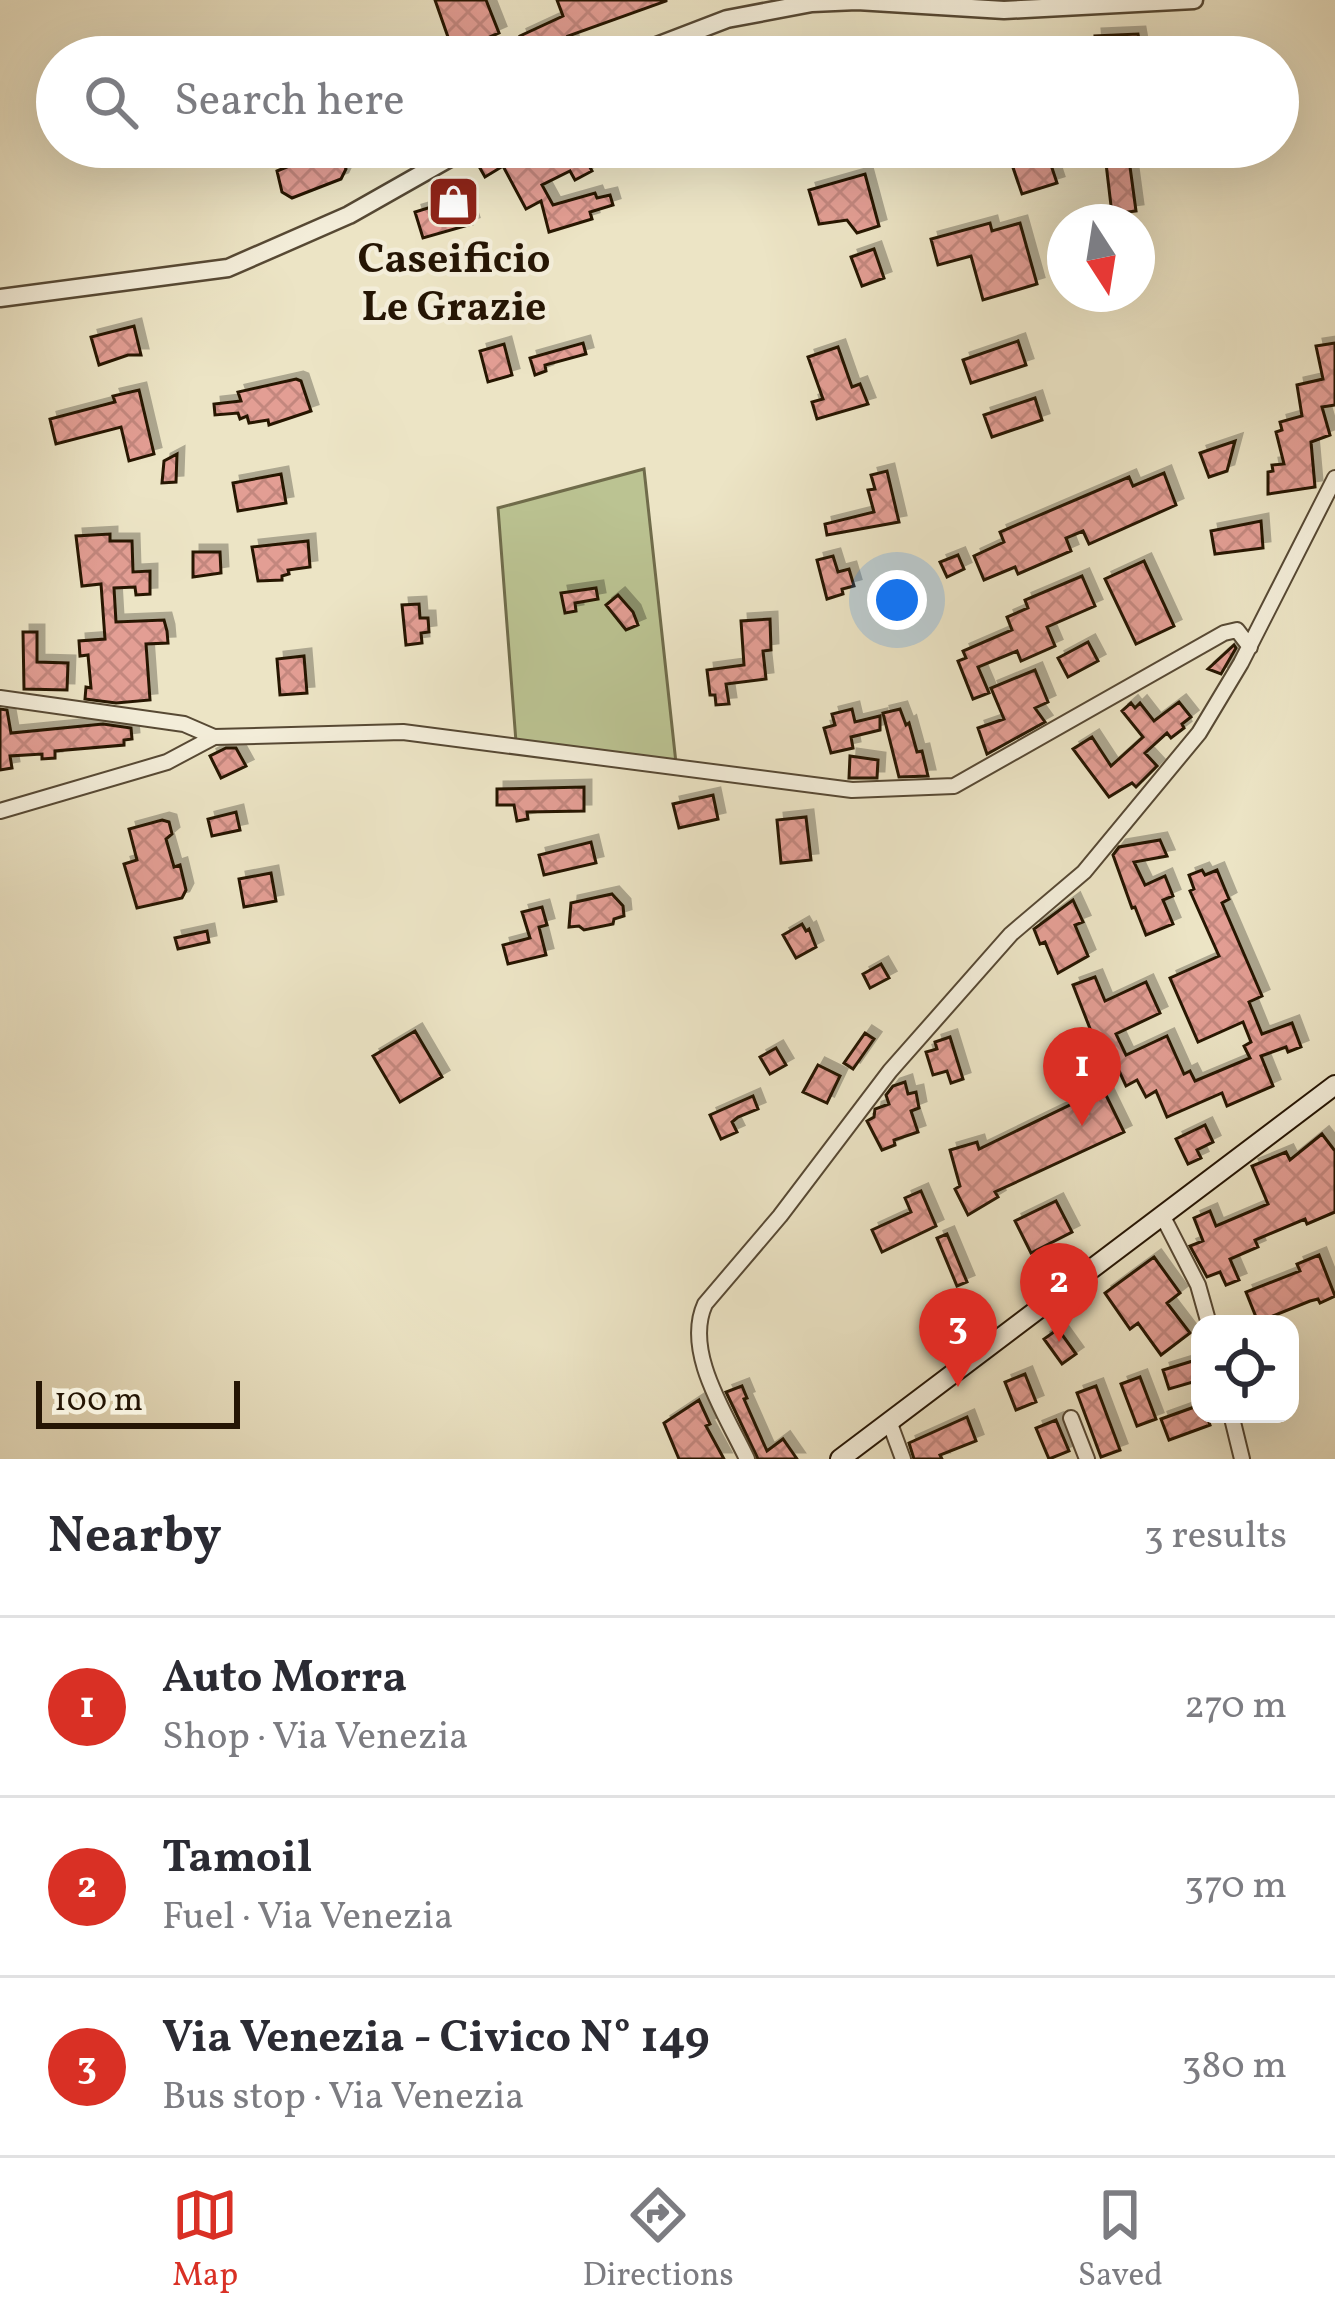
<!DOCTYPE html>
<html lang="en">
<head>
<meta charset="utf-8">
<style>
	:root { --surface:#fff; --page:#f7f7f7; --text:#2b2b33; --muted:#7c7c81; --line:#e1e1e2; --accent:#d93025 }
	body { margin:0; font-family:Vollkorn,serif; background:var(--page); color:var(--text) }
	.controls { position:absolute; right:36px; bottom:36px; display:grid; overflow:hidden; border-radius:24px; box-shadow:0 12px 48px #0002 }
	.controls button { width:108px; height:108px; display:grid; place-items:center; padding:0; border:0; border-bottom:3px solid var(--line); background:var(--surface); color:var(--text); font:60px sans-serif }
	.compass { position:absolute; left:1047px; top:204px; width:108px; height:108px; border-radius:50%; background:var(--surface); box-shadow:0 12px 48px #0002; rotate:168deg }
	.scale { position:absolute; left:36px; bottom:30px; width:204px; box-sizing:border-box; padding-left:12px; border:6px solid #251504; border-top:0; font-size:33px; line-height:42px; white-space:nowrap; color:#251504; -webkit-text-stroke:9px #f3edd9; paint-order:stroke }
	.you { position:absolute; left:897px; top:600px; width:42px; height:42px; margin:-30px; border:9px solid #fff; border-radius:50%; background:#1a73e8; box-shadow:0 0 0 18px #1a73e833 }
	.badge { display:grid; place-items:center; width:78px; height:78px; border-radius:50%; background:var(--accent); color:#fff; font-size:39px; font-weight:700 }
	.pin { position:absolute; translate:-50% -99px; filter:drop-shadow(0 3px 6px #0008) }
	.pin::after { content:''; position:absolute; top:63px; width:42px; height:36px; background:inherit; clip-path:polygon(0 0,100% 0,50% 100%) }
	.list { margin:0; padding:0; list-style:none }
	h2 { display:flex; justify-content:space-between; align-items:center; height:156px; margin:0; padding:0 48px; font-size:51px }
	h2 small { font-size:39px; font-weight:400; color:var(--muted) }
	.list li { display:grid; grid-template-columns:78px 1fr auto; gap:36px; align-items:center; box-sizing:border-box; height:180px; padding:0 48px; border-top:3px solid var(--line) }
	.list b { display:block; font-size:45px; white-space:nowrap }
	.list p { margin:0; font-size:39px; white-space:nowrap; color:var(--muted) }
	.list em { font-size:39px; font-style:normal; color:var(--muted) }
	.icon { flex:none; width:66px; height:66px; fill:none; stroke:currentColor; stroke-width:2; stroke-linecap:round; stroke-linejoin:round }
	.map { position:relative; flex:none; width:1335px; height:1459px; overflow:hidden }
	.search { position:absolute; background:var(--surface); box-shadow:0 12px 48px #0002; left:36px; right:36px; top:36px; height:132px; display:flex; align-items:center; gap:30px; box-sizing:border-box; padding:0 42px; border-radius:66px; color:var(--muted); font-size:45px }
	.sheet { height:696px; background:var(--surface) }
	nav { display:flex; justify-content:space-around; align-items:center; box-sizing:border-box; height:168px; border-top:3px solid var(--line); background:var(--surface); font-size:33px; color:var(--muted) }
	nav a { display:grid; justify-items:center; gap:6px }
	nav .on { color:var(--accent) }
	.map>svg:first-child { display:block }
	.grass { fill:#bbc392; stroke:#706c4b; stroke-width:3 }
	.building { fill:url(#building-cross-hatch); stroke:#251504; stroke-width:3; filter:url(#shadow) }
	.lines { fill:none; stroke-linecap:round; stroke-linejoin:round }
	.minor-casing { stroke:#574934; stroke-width:18 }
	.tertiary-casing { stroke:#574934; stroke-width:21 }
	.secondary-casing { stroke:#251504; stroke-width:22 }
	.minor { stroke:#f3edd9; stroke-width:14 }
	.tertiary { stroke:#f3edd9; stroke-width:16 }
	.secondary { stroke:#f3edd9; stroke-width:18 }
	.labels { text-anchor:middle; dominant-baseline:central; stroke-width:9; stroke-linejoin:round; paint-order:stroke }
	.poi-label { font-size:42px; font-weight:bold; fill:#251504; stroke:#f3edd9 }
</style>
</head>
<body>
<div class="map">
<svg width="1335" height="1459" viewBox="0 0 1335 1459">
	<defs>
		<pattern id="building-cross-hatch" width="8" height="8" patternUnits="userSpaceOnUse" patternTransform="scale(3)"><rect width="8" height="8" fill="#e39e94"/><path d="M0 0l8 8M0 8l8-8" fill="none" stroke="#c3877e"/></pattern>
		<filter id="shadow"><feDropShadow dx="7" dy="-7" stdDeviation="0" flood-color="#0004"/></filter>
	</defs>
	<rect width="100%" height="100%" fill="#ece4c5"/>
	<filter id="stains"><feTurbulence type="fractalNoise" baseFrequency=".00167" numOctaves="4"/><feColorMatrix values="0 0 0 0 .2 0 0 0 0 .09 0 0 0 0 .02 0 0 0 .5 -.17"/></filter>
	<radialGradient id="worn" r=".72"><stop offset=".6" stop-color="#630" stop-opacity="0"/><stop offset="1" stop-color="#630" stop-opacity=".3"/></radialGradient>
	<path class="grass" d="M644 469 676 763 516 742 498 508Z"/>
	<path class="building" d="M435 0H486L499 33 485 39 500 57H455Z
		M557 0H666V1L568 36 571 42 550 50 551 54 528 57 520 36 563 16Z
		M1138 34 1142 57H1088L1096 48 1095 36Z
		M337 147 346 169 341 179 292 198 282 192 277 171 297 163 295 157Z
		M553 147H579L592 171 575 180 570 171 542 185 553 205 595 193 597 198 610 195 613 205 590 212 592 219 549 232 541 201 526 209 503 166 485 177 476 161 499 148 507 163 525 153 529 160Z
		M863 147H884L885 159 865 162Z
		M1006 147H1024L1027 166 1049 159 1057 183 1022 194Z
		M1128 152 1136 211 1112 214 1105 155Z
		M865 174 879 226 857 233 847 220 819 224 809 190Z
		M460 198 464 200 472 224 423 238 415 212Z
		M990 223 992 231 1020 223 1037 284 983 300 971 256 938 265 931 239Z
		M874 249 884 278 862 286 851 257Z
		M134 326 141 355H128L99 365 91 337Z
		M1018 341 1026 365 971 383 963 360Z
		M583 343 586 354 545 365 546 371 535 375 530 358Z
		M1335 343V405L1322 407 1330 435 1311 442 1315 487 1268 494V472L1273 471 1272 465 1284 464 1276 432 1282 430 1280 422 1302 416 1297 385 1323 379 1316 346Z
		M504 344 512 375 488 382 480 351Z
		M838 347 852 387 860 384 868 404 817 419 812 402 823 399 808 357Z
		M296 379 301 381 311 411 269 425 268 420 249 423 247 416 240 419 238 413 215 415 214 404 241 401 238 392Z
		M139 390 154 454 129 461 121 427 56 444 50 419 115 402 113 396Z
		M1035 398 1042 420 992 437 984 415Z
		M1235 441 1227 471 1209 477 1200 453Z
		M177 454 176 482 162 483 164 461Z
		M887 471 899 522 827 535 825 524 874 512 868 490 875 489 871 475Z
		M1164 473 1176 505 1089 544 1083 531 1066 538 1071 551 1018 574 1015 567 984 580 974 556 1004 542 1000 532 1129 477 1133 486Z
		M281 474 286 503 238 511 233 483Z
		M1261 521 1263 548 1215 554 1211 531Z
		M110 534V541H132L133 572 150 571V594L136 595 135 587 114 588 116 622 164 620 167 631 168 643 146 644 150 700 116 703 85 699 86 687 91 688 88 655 80 656 79 641 105 639 101 584 82 586 76 536Z
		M308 541 310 567 288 570 289 574 282 576V580L258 581 252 547Z
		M193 552H220L221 573 193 577Z
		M958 555 964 569 947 577 940 562Z
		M833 556 838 572 849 569 854 586 842 589 843 594 827 599 817 560Z
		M1144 561 1174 626 1136 644 1105 579Z
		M1082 576 1095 606 1047 627 1055 646 1021 661 1017 651 978 667 989 693 973 699 958 661 966 658 963 651 1012 630 1007 617 1028 608 1025 600Z
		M596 588 598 599 575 603 576 611 565 613 561 593Z
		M618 595 633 612 638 625 626 630 606 605Z
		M419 604 420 618H428L429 632 421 633 422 643 406 645 402 605Z
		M770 619 771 650 763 651 766 679 726 684 729 704 716 705 715 695H710L707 670 744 665 741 621Z
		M23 632H37V662L68 663 67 690 24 689Z
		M1088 642 1098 661 1068 677 1058 658Z
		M1234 645 1236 648 1221 674 1208 669Z
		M304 656 307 693 280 695 277 659Z
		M1035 670 1048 702 1035 708 1045 722 987 754 978 728 1004 719 991 688Z
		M1179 702 1191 717 1182 724 1184 728 1171 738 1167 733 1145 753 1157 766 1136 787 1132 783 1109 797 1073 749 1092 737 1111 766 1143 737 1122 711 1131 703 1135 708 1140 703 1154 721Z
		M0 709 7 710 11 733 103 724 131 728 132 739 124 740V745L55 751V758L42 759V754L10 756 12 768 0 770Z
		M852 709 855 722 880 716V730L851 737 853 748 831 753 824 728 835 725 832 714Z
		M900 709 906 725 909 723 917 752 922 751 928 776 899 777 883 713Z
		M226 748H236L246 766 221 778 210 756Z
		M850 756 878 760 877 778H849Z
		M584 787V811L527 812 528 819 517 821 514 805H497V789Z
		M713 795 718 819 679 828 673 804Z
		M236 812 240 830 212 836 208 819Z
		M806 817 811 860 781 863 777 820Z
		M162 820 169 822 172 834 166 839 174 867 180 865 186 890 182 898 137 908 124 864 137 860 129 829Z
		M1160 840 1167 856 1134 862 1145 885 1165 876 1173 896 1163 900 1173 924 1146 935 1135 907 1132 908 1113 855 1119 847Z
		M591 842 596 863 544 875 539 855Z
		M1202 870 1205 875 1217 870 1229 899 1222 903 1262 996 1249 1002 1262 1034 1292 1023 1301 1047 1288 1052 1286 1047 1261 1056 1273 1086 1227 1106 1222 1093 1167 1117 1156 1091 1146 1097 1137 1080 1126 1086 1107 1045 1098 1049 1073 985 1095 977 1105 1001 1146 982 1160 1013 1116 1034 1126 1055 1167 1036 1184 1074 1190 1071 1195 1081 1250 1058 1244 1046 1251 1042 1243 1022 1198 1042 1170 978 1219 956 1190 891 1194 889 1189 875Z
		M271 873 276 901 244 907 239 879Z
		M612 894 623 906 624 916 614 919 613 924 584 930 579 926 569 927 571 903Z
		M1073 900 1083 922 1075 925 1088 956 1058 973 1045 942 1040 944 1034 929Z
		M542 907 547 925 539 927 546 955 508 964 503 945 530 938 522 912Z
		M802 924 806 931 809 929 816 947 796 958 783 935Z
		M207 931 209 942 178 949 175 938Z
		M881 964 889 978 870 988 863 974Z
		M415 1031 442 1077 400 1102 373 1056Z
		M865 1033 874 1039 853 1069 844 1063Z
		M950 1037 963 1079 951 1083 947 1071 933 1075 926 1052 937 1049 935 1042Z
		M776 1048 786 1065 770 1074 760 1057Z
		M818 1065 840 1076 827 1103 803 1092Z
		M905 1082 908 1094 916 1092 919 1108 911 1111 918 1132 894 1140 895 1145 882 1150 867 1121 874 1117 875 1109 889 1104 886 1095 893 1086Z
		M1103 1089 1124 1132 995 1192 998 1197 968 1215 955 1189 960 1186 950 1150 977 1142 979 1149Z
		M753 1096 758 1109 738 1117 732 1122 737 1132 721 1139 710 1115Z
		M1205 1125 1213 1142 1197 1150 1201 1158 1188 1164 1176 1139Z
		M1322 1134 1335 1151V1212L1307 1224 1305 1219 1255 1240 1258 1247 1230 1259 1239 1280 1226 1285 1220 1272 1207 1277 1190 1246 1203 1241 1194 1218 1210 1211 1216 1226 1268 1204 1252 1166 1286 1152 1290 1160Z
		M921 1191 936 1226 882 1252 872 1230 911 1212 905 1198Z
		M1056 1201 1072 1232 1031 1253 1015 1221Z
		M947 1234 967 1282 957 1286 937 1238Z
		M1319 1255 1335 1296 1320 1303 1318 1299 1310 1301 1258 1322 1246 1292 1300 1271 1297 1264Z
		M1154 1257 1180 1293 1167 1303 1190 1333 1161 1355 1138 1323 1130 1329 1105 1293Z
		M1058 1329 1076 1354 1062 1364 1044 1339Z
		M1196 1360 1200 1380 1169 1389 1163 1370Z
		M1025 1374 1036 1402 1016 1410 1005 1382Z
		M1140 1377 1156 1419 1137 1426 1121 1384Z
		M742 1386 747 1398 744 1399 767 1451 783 1439 797 1459H758L726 1392Z
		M1096 1386 1120 1450 1101 1457 1077 1393Z
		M699 1400 710 1424 706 1426 724 1459H679L664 1423Z
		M1200 1405V1414H1206L1210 1425 1169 1440 1161 1419Z
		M967 1417 976 1441 940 1455 942 1459H914L909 1443Z
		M1056 1420 1069 1451 1049 1459 1036 1428Z"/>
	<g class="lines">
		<defs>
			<path id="minor" d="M0 698 184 724 214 737 403 732 852 790 954 786 1224 633 1237 630 1250 647
				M0 811 167 762 214 737
				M1162 1215 1198 1285 1209 1324
				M1231 1414 1242 1459
				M1071 1418 1087 1459
				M889 1421 903 1459
				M747 1459C727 1416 683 1352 705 1304L780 1216 890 1071 1011 934 1084 872 1199 733 1241 663 1335 478"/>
			<path id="tertiary" d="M628 57 727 19 812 3 857 1 1004 10 1194 0
				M0 298 228 268 349 215 469 147"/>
			<path id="secondary" d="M840 1459 1335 1085"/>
		</defs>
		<use href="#minor" class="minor-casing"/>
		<use href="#tertiary" class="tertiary-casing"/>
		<use href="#secondary" class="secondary-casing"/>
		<use href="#minor" class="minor"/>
		<use href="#tertiary" class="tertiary"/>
		<use href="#secondary" class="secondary"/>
	</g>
	<defs>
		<symbol id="shop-square" viewBox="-11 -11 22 22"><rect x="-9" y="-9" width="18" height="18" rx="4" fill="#8f2418" stroke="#f3edd9"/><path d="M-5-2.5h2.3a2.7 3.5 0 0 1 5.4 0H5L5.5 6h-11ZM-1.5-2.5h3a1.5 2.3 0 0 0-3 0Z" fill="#fff"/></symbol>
	</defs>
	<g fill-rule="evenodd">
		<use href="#shop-square" x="424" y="172" width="59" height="59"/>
	</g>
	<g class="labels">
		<g class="poi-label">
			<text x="454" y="261">Caseificio<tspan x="454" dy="48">Le Grazie</tspan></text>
		</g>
	</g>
	<rect width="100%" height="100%" filter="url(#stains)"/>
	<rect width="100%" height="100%" fill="url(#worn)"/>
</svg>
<div class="controls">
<button><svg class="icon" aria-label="locate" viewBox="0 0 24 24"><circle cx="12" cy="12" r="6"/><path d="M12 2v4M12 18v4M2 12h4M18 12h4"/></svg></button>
</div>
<svg class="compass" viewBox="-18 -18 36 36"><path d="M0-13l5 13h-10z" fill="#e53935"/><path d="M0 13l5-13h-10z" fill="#7c7c81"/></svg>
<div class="scale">100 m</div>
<div class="you"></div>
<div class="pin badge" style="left:1082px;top:1126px">1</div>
<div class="pin badge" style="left:1059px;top:1342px">2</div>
<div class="pin badge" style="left:958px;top:1387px">3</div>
<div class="search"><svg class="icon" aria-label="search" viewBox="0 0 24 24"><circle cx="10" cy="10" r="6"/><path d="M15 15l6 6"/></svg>Search here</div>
</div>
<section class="sheet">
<h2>Nearby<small>3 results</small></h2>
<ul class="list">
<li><span class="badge">1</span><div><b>Auto Morra</b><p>Shop · Via Venezia</p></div><em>270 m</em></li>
<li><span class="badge">2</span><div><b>Tamoil</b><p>Fuel · Via Venezia</p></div><em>370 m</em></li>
<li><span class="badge">3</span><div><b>Via Venezia - Civico N° 149</b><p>Bus stop · Via Venezia</p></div><em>380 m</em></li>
</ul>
</section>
<nav>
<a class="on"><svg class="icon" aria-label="map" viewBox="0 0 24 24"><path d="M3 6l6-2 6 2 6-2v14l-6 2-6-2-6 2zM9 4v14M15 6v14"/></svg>Map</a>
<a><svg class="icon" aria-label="directions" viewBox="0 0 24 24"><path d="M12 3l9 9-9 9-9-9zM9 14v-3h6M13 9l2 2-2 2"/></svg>Directions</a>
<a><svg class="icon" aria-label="saved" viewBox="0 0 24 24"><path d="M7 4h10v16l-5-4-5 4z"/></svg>Saved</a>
</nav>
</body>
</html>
